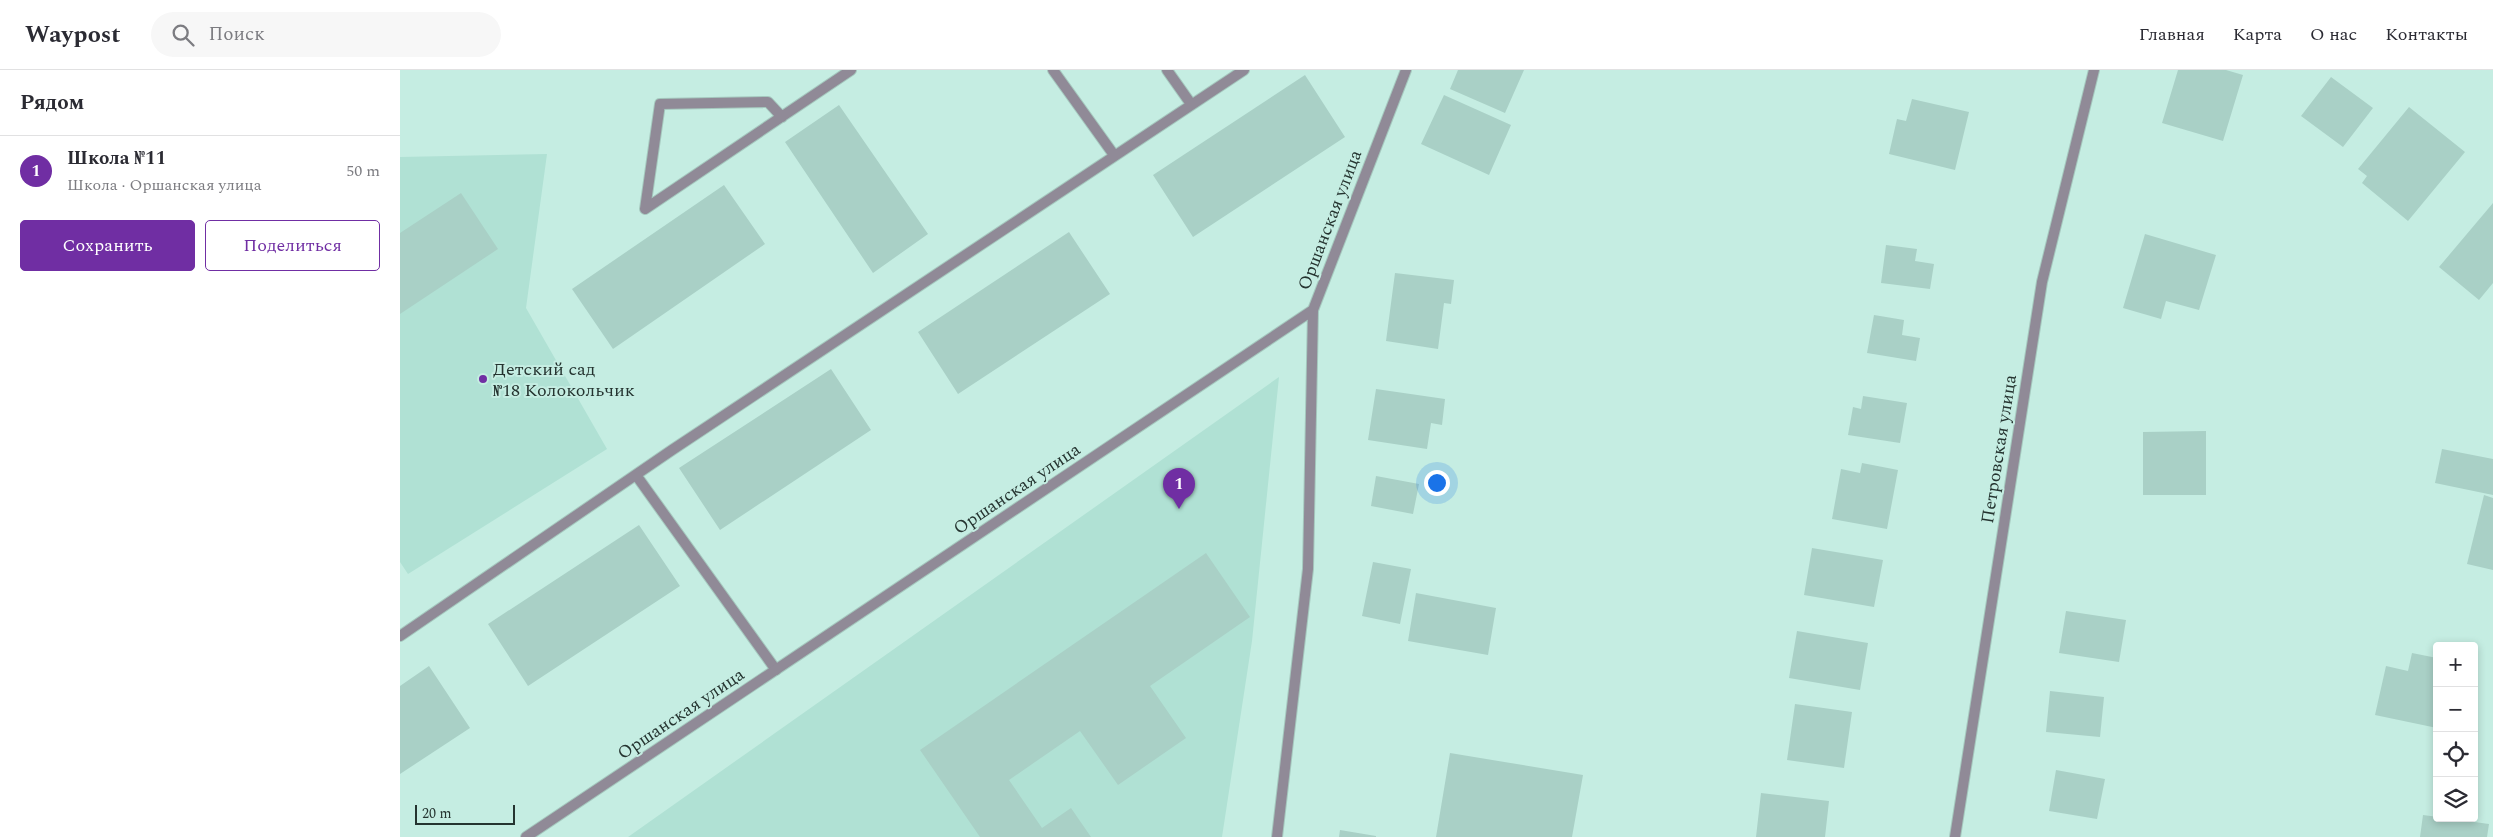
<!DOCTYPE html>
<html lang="ru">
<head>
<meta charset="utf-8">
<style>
	:root { --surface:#fff; --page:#f7f7f7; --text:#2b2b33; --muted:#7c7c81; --line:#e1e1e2; --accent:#702ea3 }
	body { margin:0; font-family:Spectral,serif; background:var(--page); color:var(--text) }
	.controls { position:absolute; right:15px; bottom:15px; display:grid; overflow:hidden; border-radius:5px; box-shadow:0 2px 8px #0003 }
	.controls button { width:45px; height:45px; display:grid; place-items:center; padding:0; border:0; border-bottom:1px solid var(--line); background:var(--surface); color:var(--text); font:25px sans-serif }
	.scale { position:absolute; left:15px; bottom:12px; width:100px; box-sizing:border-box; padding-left:5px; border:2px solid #253430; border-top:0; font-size:14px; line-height:18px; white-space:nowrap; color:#253430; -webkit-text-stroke:4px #c5ede2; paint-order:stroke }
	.you { position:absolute; left:1036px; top:412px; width:18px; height:18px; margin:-12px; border:4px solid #fff; border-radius:50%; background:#1a73e8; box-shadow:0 0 0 8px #1a73e833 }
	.badge { display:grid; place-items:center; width:32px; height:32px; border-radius:50%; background:var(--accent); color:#fff; font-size:16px; font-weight:700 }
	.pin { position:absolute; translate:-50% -41px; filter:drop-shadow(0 1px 2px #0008) }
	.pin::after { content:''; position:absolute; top:26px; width:18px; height:15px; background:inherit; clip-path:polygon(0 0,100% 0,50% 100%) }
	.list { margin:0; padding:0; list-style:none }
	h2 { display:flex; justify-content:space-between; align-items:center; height:65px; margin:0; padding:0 20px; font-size:21px }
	h2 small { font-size:16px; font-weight:400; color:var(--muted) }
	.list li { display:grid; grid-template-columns:32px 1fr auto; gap:15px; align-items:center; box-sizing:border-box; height:70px; padding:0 20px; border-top:1px solid var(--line) }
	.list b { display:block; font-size:19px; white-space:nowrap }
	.list p { margin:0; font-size:16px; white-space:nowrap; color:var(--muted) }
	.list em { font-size:16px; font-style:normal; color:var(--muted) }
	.actions { display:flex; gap:10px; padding:15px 20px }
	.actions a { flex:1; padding:11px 0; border:1px solid var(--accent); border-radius:5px; text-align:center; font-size:18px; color:var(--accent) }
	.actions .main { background:var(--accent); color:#fff }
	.icon { flex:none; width:28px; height:28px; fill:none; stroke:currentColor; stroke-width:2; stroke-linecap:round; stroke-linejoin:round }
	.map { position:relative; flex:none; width:2093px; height:767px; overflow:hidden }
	header { display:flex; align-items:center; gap:30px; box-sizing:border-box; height:70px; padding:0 25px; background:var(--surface); border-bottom:1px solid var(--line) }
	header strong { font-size:24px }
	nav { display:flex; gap:28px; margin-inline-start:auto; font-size:18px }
	.search { width:350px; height:45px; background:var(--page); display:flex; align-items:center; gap:12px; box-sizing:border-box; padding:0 18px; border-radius:28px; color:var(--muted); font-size:19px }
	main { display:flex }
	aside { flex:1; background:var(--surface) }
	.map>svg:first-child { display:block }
	.built { fill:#b0e1d4 }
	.building { fill:#a9d0c6 }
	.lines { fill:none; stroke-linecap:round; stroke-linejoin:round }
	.lane-casing { stroke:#a5c8be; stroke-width:12 }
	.street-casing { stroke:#a5c8be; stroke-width:12 }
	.lane { stroke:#908a97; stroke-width:10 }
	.street { stroke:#908a97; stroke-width:10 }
	.poi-dot { fill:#702ea3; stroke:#c5ede2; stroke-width:2 }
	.labels { text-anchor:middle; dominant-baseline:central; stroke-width:4; stroke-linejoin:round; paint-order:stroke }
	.street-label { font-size:18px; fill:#253430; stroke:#c5ede2 }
	.poi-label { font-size:18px; fill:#253430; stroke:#c5ede2; text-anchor:start }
</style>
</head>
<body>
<header>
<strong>Waypost</strong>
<div class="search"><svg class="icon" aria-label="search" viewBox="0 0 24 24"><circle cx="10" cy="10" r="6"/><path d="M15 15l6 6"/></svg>Поиск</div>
<nav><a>Главная</a><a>Карта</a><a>О нас</a><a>Контакты</a></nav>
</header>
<main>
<aside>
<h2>Рядом<small></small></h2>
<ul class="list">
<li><span class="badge">1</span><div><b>Школа №11</b><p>Школа · Оршанская улица</p></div><em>50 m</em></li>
</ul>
<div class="actions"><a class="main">Сохранить</a><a>Поделиться</a></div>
</aside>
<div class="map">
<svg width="2093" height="767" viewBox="0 0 2093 767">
	<rect width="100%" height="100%" fill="#c5ede2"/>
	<path class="built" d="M147 84 126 238 207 379 8 504 0 492V87Z
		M879 307 852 571 822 767H228Z"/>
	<path class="building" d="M1058 0H1124L1105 43 1050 19Z
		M1778 0H1826L1843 5 1823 71 1762 53Z
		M905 5 945 67 793 167 753 105Z
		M1931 7 1973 38 1943 77 1901 46Z
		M1044 25 1111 55 1089 105 1021 74Z
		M1512 29 1569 42 1555 100 1489 84 1497 49 1506 51Z
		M439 35 528 164 473 203 385 72Z
		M2009 37 2065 82 2008 151 1962 113 1967 106 1958 99Z
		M324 115 365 174 213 279 172 219Z
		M61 123 98 179 0 244V163Z
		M2093 133V213L2079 230 2039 197Z
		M669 162 710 224 558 324 518 262Z
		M1745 164 1816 185 1799 240 1766 231 1761 249 1723 238Z
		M1486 175 1517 179 1515 191 1534 194 1530 219 1481 213Z
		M995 203 1054 210 1051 234 1044 233 1038 279 986 271Z
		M1474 245 1504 250 1502 265 1520 268 1516 291 1467 283Z
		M431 299 471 360 320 460 279 398Z
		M976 319 1045 329 1042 355 1031 353 1027 379 968 370Z
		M1463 326 1507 333 1500 373 1448 365 1453 337 1461 339Z
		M1806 361V425H1743V362Z
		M2042 379 2093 389V425L2035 413Z
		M1462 393 1498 400 1487 459 1432 449 1441 399 1460 403Z
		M976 406 1019 414 1013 444 971 436Z
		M2084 425 2093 428V500L2067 494Z
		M239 455 280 516 128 616 88 554Z
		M1412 478 1483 490 1474 537 1404 525Z
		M806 483 850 547 750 616 786 668 718 715 680 661 609 710 642 758 671 738 691 767H580L520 680Z
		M973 492 1011 499 1000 554 962 546Z
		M1016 523 1096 538 1088 585 1008 571Z
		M1666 541 1726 550 1719 592 1659 583Z
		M1397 561 1468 573 1460 620 1389 608Z
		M2012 583 2037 588V658L1975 645 1986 596 2008 601Z
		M29 596 70 658 0 704V616Z
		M1650 621 1704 627 1700 667 1646 662Z
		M1395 634 1452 642 1444 698 1387 690Z
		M1050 683 1183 705 1172 767H1036Z
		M1656 700 1705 709 1697 749 1649 741Z
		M1361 723 1429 731 1425 767H1356Z
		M2023 745 2089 754 2087 767H2020Z
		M940 760 976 766V767H939Z"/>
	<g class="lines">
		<defs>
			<path id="lane" d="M653 0 714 85
				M767 0 791 34
				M382 47 368 32 260 34 245 139 451 0
				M236 405 376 600
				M0 566 272 380 844 0"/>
			<path id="street" d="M126 767 913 240 1006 0
				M877 767 908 499 913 240
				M1555 767 1642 212 1694 0"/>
		</defs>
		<use href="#lane" class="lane-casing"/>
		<use href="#street" class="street-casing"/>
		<use href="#lane" class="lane"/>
		<use href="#street" class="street"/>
	</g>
	<circle class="poi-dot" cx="83" cy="309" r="5"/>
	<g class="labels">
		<g class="street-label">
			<text transform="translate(930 150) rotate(-69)">Оршанская улица</text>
			<text transform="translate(1599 379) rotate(-81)">Петровская улица</text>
			<text transform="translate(617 419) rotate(-34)">Оршанская улица</text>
			<text transform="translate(281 644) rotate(-34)">Оршанская улица</text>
		</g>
		<g class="poi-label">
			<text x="93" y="299">Детский сад<tspan x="93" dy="21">№18 Колокольчик</tspan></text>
		</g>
	</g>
</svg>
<div class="controls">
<button>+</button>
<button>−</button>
<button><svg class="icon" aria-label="locate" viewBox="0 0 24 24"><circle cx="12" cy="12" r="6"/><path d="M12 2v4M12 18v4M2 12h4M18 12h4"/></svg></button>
<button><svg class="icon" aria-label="layers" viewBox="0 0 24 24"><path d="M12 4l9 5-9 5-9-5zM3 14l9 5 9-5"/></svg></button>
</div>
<div class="scale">20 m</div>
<div class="you"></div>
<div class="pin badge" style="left:779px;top:439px">1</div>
</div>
</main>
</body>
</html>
